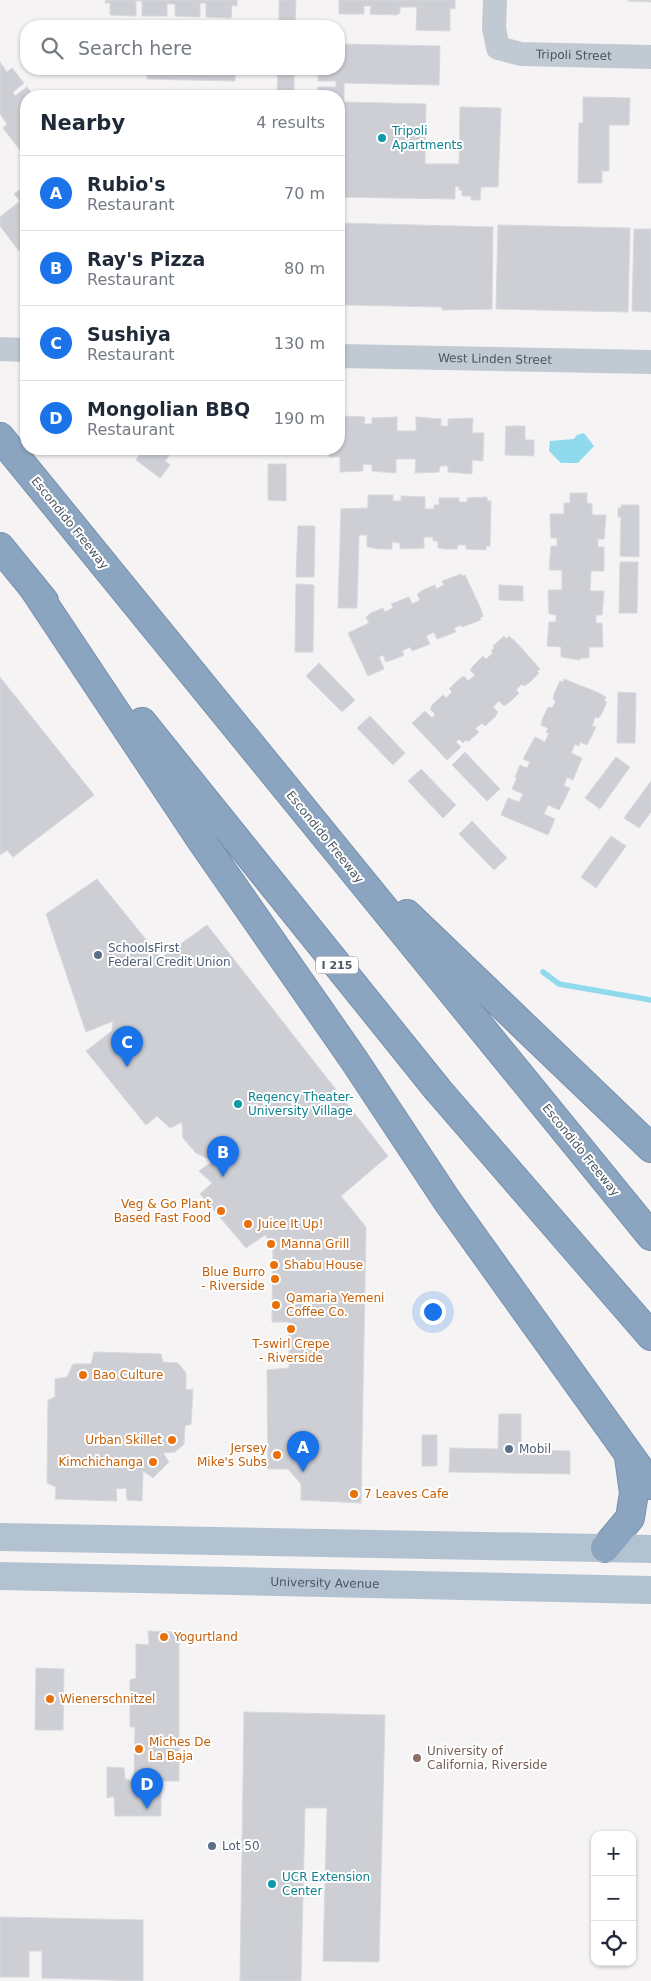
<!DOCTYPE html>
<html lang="en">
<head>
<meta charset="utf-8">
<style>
	:root { --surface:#fff; --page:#f6f6f7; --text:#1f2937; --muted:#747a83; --line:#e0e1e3; --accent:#1a73e8 }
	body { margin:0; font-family:"DejaVu Sans",sans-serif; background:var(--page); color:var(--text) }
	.controls { position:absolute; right:15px; bottom:15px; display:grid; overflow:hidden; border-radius:10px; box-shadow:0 1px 4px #0004 }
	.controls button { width:45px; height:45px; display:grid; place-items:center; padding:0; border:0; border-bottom:1px solid var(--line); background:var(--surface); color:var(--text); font:25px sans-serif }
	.you { position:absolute; left:432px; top:1311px; width:18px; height:18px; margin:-12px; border:4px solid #fff; border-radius:50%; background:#1a73e8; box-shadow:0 0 0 8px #1a73e833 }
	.badge { display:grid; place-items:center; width:32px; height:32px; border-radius:50%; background:var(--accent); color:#fff; font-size:16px; font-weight:700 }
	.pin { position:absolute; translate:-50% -41px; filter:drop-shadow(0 1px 2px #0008) }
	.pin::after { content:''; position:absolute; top:26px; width:18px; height:15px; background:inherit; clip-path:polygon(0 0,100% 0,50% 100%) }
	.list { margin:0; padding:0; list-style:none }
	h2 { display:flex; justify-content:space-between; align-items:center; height:65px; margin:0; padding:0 20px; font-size:21px }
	h2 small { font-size:16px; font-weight:400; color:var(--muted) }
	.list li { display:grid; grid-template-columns:32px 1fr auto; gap:15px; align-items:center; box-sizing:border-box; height:75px; padding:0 20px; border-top:1px solid var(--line) }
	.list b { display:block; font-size:19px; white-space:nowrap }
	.list p { margin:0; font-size:16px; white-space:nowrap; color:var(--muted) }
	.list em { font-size:16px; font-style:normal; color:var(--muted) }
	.icon { flex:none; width:28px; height:28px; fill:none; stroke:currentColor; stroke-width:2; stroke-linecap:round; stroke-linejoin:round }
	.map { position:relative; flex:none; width:651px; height:1981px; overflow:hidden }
	.search { position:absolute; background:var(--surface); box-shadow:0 1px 4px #0004; left:20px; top:20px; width:325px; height:55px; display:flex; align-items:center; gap:12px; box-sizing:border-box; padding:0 18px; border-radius:20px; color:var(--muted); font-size:19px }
	.panel { position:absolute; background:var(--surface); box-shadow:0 1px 4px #0004; left:20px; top:90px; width:325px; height:365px; border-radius:20px }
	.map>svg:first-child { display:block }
	.water { fill:#90daee }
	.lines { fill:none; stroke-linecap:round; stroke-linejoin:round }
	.stream { stroke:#90daee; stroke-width:5.5 }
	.building { fill:#cdcfd5; stroke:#d7d9de }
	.highway-casing { stroke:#7690ad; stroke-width:30 }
	.minor { stroke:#c1cad2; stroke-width:24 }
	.major { stroke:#b3c2d1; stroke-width:28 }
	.highway { stroke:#8ba5c1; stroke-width:28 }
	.culture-dot { fill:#0f9aa8; stroke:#fff; stroke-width:2 }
	.service-dot { fill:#5c6f8a; stroke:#fff; stroke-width:2 }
	.food-dot { fill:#e8710a; stroke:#fff; stroke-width:2 }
	.education-dot { fill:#8d6e63; stroke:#fff; stroke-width:2 }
	.labels { text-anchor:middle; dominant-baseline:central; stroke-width:4; stroke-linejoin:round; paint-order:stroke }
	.shield { fill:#fff; stroke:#808990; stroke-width:1 }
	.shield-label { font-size:11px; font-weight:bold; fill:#4a5661 }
	.street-label { font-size:12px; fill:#4a5661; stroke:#fff }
	.culture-label { font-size:12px; fill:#0d838f; stroke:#fff; text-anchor:start }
	.service-label { font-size:12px; fill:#4e5e75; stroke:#fff; text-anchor:start }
	.food-label { font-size:12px; fill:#c56008; stroke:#fff; text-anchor:start }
	.education-label { font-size:12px; fill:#785e54; stroke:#fff; text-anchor:start }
</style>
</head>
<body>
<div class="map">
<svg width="651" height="1981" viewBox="0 0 651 1981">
	<rect width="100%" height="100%" fill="#f5f3f3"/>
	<path class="water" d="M584 433 594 446 578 463H561L549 451 550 441 574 439 577 435Z"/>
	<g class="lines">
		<path class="stream" d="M543 972 559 984 651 1000"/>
	</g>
	<path class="building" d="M106 0H237V6L232 5 231 18 206 17V3H200V17L175 16V4H167V16H142V1H136V16L110 15V3H105Z
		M279 0H296L295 26H279Z
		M339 0H455V9L450 8V31L416 30 417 7H400V13L396 15 370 14 371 6H364V14H339Z
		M628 0H651V2L628 1Z
		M339 44 440 46 439 85 344 83V102L426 104 425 164H459L460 107 501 108 498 187H481L480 200H471V196H462V190H459V187L455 186V199L339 197V96H318V87H336V81H318V69H339Z
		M0 62 7 72 12 68 24 83 13 92 15 96 27 87 34 96H26V158L3 128 7 124 0 114Z
		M148 69H235V81L147 79Z
		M278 69H294V96H277Z
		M583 97 630 98 629 125H609V171H602V183H578L579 123H583Z
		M26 185V246L19 251 0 226V217L20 201 14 194Z
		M339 223 493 227 492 309 442 310V307L344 305V308H339Z
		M498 225 630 228 628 312 496 309Z
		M634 229H651V312L632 311Z
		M341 416 365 417 364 424H372V418L397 417V431H416V417L441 419V426H448V419L473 418 472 433H484L483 461 472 460V474L448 472V466H440L439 472 415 473 416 459H396V473L372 471V465L363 464V471L340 472V457H329V449H339Z
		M506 426H525V440H534V456L505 455Z
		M143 449 173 450 165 461 170 465 160 478 136 460Z
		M268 464H286V501L268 500Z
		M570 493H587V503L592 504V515H606L604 539H598V547H604V571H591L590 591H604L602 615H596V623H602L603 647H589V658H580V660L561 657V647L547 646 549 622H556V615L549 614 548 590H562V570H549L551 546H557V538H551L550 514H564V503H570Z
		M368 495H393V501H401V496L425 497V509H434V505H439V498H459V502H467V498L487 497V501H491L490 546H486V550L466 549V545H458L457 549H445L438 548V541H433V537H424V548L400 549V543L392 542V549H379L367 547V535H359L357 608H338L341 509 368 508Z
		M621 505H639V557L620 556 621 517H618V508H621Z
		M298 526H315L314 577H296Z
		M620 562H638L637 613H619Z
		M461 574 462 576 465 575 480 607 483 616 480 618 481 620 462 627 461 625 454 628 456 632 437 639 434 632 426 636 430 644 412 651 410 647 402 651 404 655 392 660 386 662 383 655 379 657 384 669 368 676 348 633 369 623 366 617 371 613 383 608 385 612 393 608 391 604 409 597 412 604 420 600 417 594 423 590 435 585 436 589 444 585 442 581Z
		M296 584 314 585 313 652H295Z
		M499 585 523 586V601L499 600Z
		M504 636 506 639 509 636 516 642 540 669 537 671 539 673 529 683 524 686 522 684 516 690 519 693 510 702 504 706 499 701 493 707 498 712 495 717 485 726 482 723 475 729 479 732 468 742 466 740 463 743 459 739 456 742 461 747 447 760 412 723 425 711 432 718 435 714 430 709 433 704 443 695 446 698 452 692 449 689 458 680 464 676 468 681 475 675 470 670 474 665 483 656 486 659 493 653 491 651 494 648 493 646Z
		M319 663 355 700 342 712 306 676Z
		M0 677 94 795 13 857 7 850 0 855Z
		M564 679 597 692 606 697 604 701 607 702 601 715 598 718 595 717 592 726 596 727 587 745 580 742 579 746 575 744 571 753 582 758 573 780 567 777 564 786 570 788 565 799 559 810 548 805 544 814 555 819 548 835 501 815 508 798 519 802 523 794 512 789 517 778 515 777 520 765 527 768 530 762 523 759 535 737 545 742 549 733 546 732 548 728 541 725 543 718 548 707 552 708 556 701 553 699 554 694 560 681 563 682Z
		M618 692 636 693 635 743H617Z
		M370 716 405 753 393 765 357 728Z
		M465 752 500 789 487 801 452 765Z
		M616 757 630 767 600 809 585 798Z
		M421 769 456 805 443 818 408 781Z
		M651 781V812L639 828 624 818Z
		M472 821 507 858 494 870 459 834Z
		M611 836 626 846 596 888 581 877Z
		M97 879 161 958 207 925 388 1156 341 1196 366 1227 361 1503 301 1500V1484L288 1469H268L267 1370 289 1368V1322H272L273 1245 265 1235 246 1248 200 1194 212 1183 199 1171 213 1161 196 1153 183 1138 182 1122 170 1128 157 1116 146 1125 86 1051 112 1031 113 1021 86 1032 46 914Z
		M94 1352 161 1354 163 1362 178 1363 186 1373V1390L193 1389 191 1424 185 1426 184 1444 175 1452 163 1453 169 1462 153 1478 143 1471 142 1501 127 1500 126 1488 116 1489 117 1501 55 1499 56 1487 47 1483 48 1400 55 1397V1379L67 1377 73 1364H91Z
		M499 1414H521V1450L570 1451V1474L449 1472 450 1448 498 1449Z
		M422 1435H437V1466H422Z
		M148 1631 179 1632V1781H161V1816H115L114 1796 107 1798V1767L124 1768 125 1779 134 1781 135 1727H130V1680L136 1678V1644L149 1645Z
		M36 1668 64 1669 63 1730H35Z
		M244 1712 385 1715 379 1962 323 1961 327 1808H305L301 1981H240Z
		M0 1917 143 1920V1981L42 1978V1951H29V1977H0Z"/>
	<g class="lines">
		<defs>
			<path id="highway" d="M0 437 651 1236
				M0 547 44 601
				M32 586 201 840 354 1060 448 1202 651 1485
				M142 722 438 1090 651 1336
				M407 914 651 1148
				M605 1548 630 1518 634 1493 629 1457"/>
		</defs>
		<use href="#highway" class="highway-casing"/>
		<g class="minor">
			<path id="s1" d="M495 0 494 28 498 48 521 54 651 57"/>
			<path d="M0 349 26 350"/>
			<path id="s2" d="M339 356 651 362"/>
		</g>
		<g class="major">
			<path d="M0 1537 651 1549"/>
			<path id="s3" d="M0 1576 651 1590"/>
		</g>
		<use href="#highway" class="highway"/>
	</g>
	<g class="culture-dot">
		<circle cx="382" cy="138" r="5"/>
		<circle cx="238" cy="1104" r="5"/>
		<circle cx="272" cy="1884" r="5"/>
	</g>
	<g class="service-dot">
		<circle cx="98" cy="955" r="5"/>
		<circle cx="509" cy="1449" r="5"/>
		<circle cx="212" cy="1846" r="5"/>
	</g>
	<g class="food-dot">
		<circle cx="221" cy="1211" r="5"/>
		<circle cx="248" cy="1224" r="5"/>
		<circle cx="271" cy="1244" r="5"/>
		<circle cx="274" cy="1265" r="5"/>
		<circle cx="275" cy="1279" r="5"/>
		<circle cx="276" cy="1305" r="5"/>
		<circle cx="291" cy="1329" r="5"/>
		<circle cx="83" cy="1375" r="5"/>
		<circle cx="172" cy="1440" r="5"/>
		<circle cx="277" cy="1455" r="5"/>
		<circle cx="153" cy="1462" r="5"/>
		<circle cx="354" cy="1494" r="5"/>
		<circle cx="164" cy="1637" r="5"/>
		<circle cx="50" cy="1699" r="5"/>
		<circle cx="139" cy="1749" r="5"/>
	</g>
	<circle class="education-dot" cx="417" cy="1758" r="5"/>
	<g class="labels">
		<rect class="shield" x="316" y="956.5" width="42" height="17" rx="4"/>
		<g class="shield-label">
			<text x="337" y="965">I 215</text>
		</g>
		<g class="street-label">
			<text stroke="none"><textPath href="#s1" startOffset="125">Tripoli Street</textPath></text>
			<text stroke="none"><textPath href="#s2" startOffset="156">West Linden Street</textPath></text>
			<text transform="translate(70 523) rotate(51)">Escondido Freeway</text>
			<text transform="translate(325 837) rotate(51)">Escondido Freeway</text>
			<text transform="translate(581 1150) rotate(51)">Escondido Freeway</text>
			<text stroke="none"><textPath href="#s3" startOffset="325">University Avenue</textPath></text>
		</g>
		<g class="culture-label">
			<text x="392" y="131">Tripoli<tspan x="392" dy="14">Apartments</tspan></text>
			<text x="248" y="1097">Regency Theater-<tspan x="248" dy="14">University Village</tspan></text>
			<text x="282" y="1877">UCR Extension<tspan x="282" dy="14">Center</tspan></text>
		</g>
		<g class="service-label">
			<text x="108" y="948">SchoolsFirst<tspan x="108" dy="14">Federal Credit Union</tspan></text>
			<text x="519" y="1449">Mobil</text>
			<text x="222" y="1846">Lot 50</text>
		</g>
		<g class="food-label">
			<text x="211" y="1204" text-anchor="end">Veg &amp; Go Plant<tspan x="211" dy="14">Based Fast Food</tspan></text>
			<text x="258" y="1224">Juice It Up!</text>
			<text x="281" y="1244">Manna Grill</text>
			<text x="284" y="1265">Shabu House</text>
			<text x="265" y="1272" text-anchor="end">Blue Burro<tspan x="265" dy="14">- Riverside</tspan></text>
			<text x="286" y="1298">Qamaria Yemeni<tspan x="286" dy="14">Coffee Co.</tspan></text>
			<text x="291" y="1344" text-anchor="middle">T-swirl Crepe<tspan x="291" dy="14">- Riverside</tspan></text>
			<text x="93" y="1375">Bao Culture</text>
			<text x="162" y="1440" text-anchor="end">Urban Skillet</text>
			<text x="267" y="1448" text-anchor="end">Jersey<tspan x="267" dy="14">Mike's Subs</tspan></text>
			<text x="143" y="1462" text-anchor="end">Kimchichanga</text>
			<text x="364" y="1494">7 Leaves Cafe</text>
			<text x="174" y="1637">Yogurtland</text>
			<text x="60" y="1699">Wienerschnitzel</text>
			<text x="149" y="1742">Miches De<tspan x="149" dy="14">La Baja</tspan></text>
		</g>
		<g class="education-label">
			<text x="427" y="1751">University of<tspan x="427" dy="14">California, Riverside</tspan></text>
		</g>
	</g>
</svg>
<div class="controls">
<button>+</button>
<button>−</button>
<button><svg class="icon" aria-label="locate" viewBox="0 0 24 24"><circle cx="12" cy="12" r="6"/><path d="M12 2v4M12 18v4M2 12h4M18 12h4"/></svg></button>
</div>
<div class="you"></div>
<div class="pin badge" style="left:303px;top:1472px">A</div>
<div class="pin badge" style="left:223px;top:1177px">B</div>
<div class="pin badge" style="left:127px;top:1067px">C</div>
<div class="pin badge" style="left:147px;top:1809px">D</div>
<div class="search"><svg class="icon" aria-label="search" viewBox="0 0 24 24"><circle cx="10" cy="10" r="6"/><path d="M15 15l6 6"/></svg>Search here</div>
<section class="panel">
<h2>Nearby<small>4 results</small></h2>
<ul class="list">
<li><span class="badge">A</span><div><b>Rubio's</b><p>Restaurant</p></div><em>70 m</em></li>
<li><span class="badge">B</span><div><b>Ray's Pizza</b><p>Restaurant</p></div><em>80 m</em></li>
<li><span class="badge">C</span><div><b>Sushiya</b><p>Restaurant</p></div><em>130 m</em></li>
<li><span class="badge">D</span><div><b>Mongolian BBQ</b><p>Restaurant</p></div><em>190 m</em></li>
</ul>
</section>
</div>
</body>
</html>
